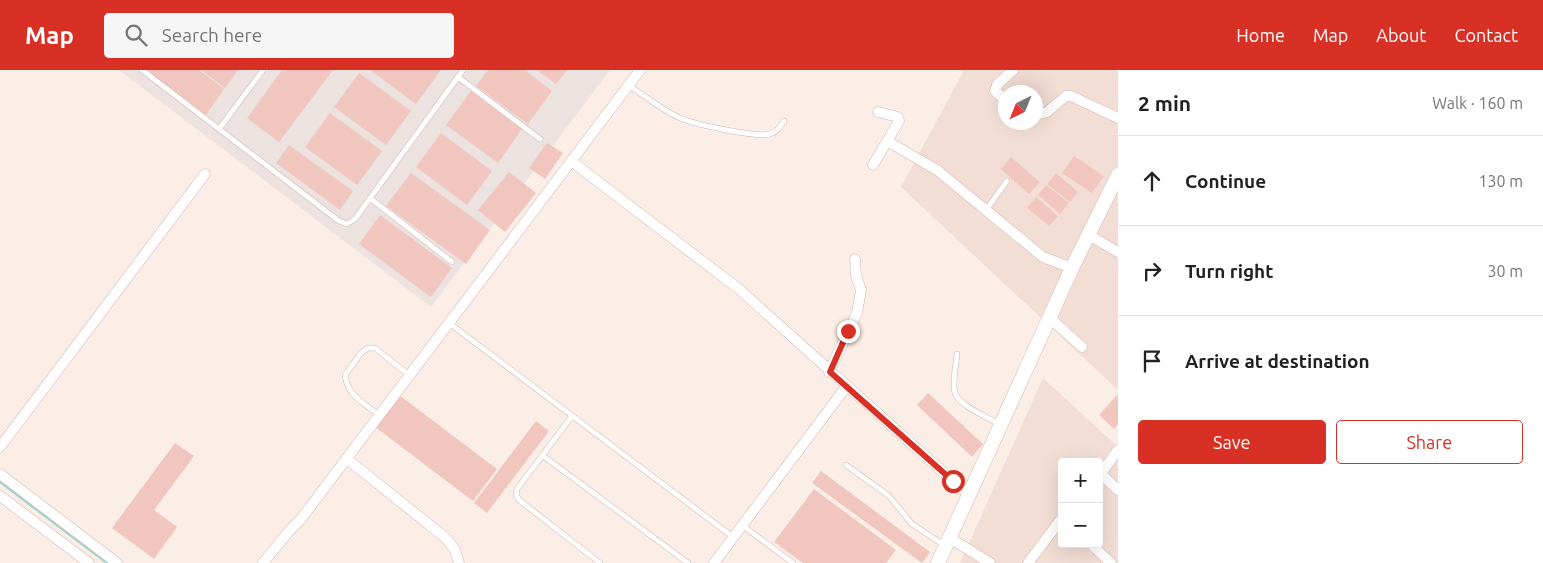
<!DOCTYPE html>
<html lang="en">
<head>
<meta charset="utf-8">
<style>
	:root { --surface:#fff; --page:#f6f6f6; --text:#222; --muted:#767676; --line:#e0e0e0; --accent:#d93025 }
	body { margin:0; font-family:Ubuntu,sans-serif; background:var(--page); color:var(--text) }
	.controls { position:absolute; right:15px; bottom:15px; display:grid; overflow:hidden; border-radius:5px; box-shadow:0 5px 20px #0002 }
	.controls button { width:45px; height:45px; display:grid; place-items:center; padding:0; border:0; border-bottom:1px solid var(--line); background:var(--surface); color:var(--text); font:25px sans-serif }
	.compass { position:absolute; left:998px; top:15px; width:45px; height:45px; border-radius:50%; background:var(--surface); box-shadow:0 5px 20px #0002; rotate:223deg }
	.stop { position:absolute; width:15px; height:15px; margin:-11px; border:4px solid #d93025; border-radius:50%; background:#fff }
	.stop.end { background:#d93025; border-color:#fff; box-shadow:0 1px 5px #0008 }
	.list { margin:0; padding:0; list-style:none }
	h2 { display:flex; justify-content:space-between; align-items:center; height:65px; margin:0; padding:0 20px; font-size:21px }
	h2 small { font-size:16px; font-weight:400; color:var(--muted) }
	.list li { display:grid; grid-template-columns:32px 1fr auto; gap:15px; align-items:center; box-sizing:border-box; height:90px; padding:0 20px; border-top:1px solid var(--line) }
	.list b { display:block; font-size:19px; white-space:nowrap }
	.list em { font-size:16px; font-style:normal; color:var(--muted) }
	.actions { display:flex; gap:10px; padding:15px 20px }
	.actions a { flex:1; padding:11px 0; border:1px solid var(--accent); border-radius:5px; text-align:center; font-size:18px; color:var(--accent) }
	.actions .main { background:var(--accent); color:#fff }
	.icon { flex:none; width:28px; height:28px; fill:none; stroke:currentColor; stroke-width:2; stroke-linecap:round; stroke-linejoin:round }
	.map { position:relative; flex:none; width:1118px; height:493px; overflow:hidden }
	header { display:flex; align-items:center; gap:30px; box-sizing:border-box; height:70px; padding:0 25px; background:var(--accent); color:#fff }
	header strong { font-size:24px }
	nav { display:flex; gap:28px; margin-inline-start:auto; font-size:18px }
	.search { width:350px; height:45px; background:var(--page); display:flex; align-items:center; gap:12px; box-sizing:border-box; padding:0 18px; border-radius:5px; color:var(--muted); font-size:19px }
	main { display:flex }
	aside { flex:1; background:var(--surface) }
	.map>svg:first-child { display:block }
	.residential { fill:#f3ded5; fill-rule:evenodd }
	.industrial { fill:#ece2e0 }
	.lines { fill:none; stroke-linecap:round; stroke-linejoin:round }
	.stream { stroke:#a2d6d0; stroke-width:2.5 }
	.building { fill:#f0c6bf }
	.lane-casing { stroke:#cfb5b0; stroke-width:6 }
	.street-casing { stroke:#cfb5b0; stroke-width:11 }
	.secondary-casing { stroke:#d4b6af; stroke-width:15 }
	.lane { stroke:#fff; stroke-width:5 }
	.street { stroke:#fff; stroke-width:10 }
	.secondary { stroke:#fff; stroke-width:14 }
	.route { stroke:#d93025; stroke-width:6 }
</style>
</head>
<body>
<header>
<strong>Map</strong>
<div class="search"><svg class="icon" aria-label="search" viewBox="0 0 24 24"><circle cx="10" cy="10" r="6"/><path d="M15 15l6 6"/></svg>Search here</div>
<nav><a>Home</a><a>Map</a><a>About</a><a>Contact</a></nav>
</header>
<main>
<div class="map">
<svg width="1118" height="493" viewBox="0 0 1118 493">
	<rect width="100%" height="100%" fill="#fbeee6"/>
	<path class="residential" d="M962 0H1118V320L901 117 963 2ZM1006 22H1036V52H1006Z
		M1043 308 1118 377V493H960ZM1062 392H1099V474H1062Z"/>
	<path class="industrial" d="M119 0H610L431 237Z"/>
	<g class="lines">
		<path class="stream" d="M0 412 107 493"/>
	</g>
	<path class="building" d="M146 0H199L224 19 206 45Z
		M201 0H238L225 18Z
		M282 0H333L279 72 247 48Z
		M370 0H441L416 34Z
		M488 0H525L552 21 528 54 476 16Z
		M537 0H567L556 14Z
		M359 3 411 41 386 75 334 37Z
		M471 21 522 59 498 93 446 55Z
		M330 43 382 81 357 115 305 77Z
		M441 63 492 101 467 135 416 97Z
		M547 73 563 83 545 109 529 98Z
		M289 75 353 121 340 140 276 93Z
		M1074 86 1104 106 1092 123 1062 103Z
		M1011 87 1040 112 1029 124 1001 99Z
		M509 102 536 123 505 162 478 140Z
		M411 103 490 160 466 194 386 136Z
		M1056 103 1078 122 1070 132 1047 114Z
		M1046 115 1069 133 1060 144 1038 125Z
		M1036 127 1058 146 1049 156 1027 138Z
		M380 145 452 198 431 227 359 174Z
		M928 323 983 374 972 387 917 335Z
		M1118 324V354L1114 359 1099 345Z
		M399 325 497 399 473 431 375 357Z
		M536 351 549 361 487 443 474 433Z
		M175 373 194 386 154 440 177 457 154 489 112 458Z
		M821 401 930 482 922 493 812 413Z
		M814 419 896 480 886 493H803L774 472Z"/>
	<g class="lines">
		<defs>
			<path id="lane" d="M142 0 339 151 347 154 355 149 463 0
				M458 7 540 69
				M628 15C645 26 662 40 680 48 694 54 757 68 770 64 777 62 780 57 784 51
				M219 59 263 0
				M370 128 452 192
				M986 140 1007 111
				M449 253 733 467
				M957 284C956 296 952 312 955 323 958 335 989 348 999 354
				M379 345C363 332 348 327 345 305L361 283 368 278H375L409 305
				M572 346 517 419 516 425 519 430 600 493
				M542 385 688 493
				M846 395 889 426 912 454 944 475
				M742 455 793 493"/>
			<path id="street" d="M1006 31 995 21 997 15 1013 0
				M1036 45 1047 42 1066 26H1071L1118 48
				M887 71 937 100 1043 187 1072 198
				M571 91 739 219 953 411 970 425
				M873 95 899 51 898 47 878 42
				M1089 165 1118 182
				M1050 248 1082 277
				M829 302 857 243 861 220 856 206 855 189
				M0 377 205 104
				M347 389 447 469 455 480 459 493
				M0 404 117 493
				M1101 404 1118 420
				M1099 406 1118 380
				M0 426 89 493
				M950 468 990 493
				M1091 474 1111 493
				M263 493 289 461 301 449 640 0
				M714 493 846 317
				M1028 493 1062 448"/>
			<path id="secondary" d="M938 493 1072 198 1118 105"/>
		</defs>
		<use href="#lane" class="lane-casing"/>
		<use href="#street" class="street-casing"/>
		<use href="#secondary" class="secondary-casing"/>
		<use href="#lane" class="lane"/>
		<use href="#street" class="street"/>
		<use href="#secondary" class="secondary"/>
	</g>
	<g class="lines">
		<path class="route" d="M848 261 830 302 953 411"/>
	</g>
</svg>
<div class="controls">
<button>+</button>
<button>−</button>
</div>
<svg class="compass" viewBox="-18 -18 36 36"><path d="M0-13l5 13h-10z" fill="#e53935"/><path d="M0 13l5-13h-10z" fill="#767676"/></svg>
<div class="stop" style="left:953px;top:411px"></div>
<div class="stop end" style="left:848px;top:261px"></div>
</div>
<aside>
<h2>2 min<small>Walk · 160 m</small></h2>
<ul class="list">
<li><svg class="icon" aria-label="ahead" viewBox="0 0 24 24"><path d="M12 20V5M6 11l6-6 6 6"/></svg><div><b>Continue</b></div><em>130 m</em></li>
<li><svg class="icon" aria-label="right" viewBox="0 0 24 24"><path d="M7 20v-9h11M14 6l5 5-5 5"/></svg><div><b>Turn right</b></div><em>30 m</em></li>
<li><svg class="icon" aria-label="arrive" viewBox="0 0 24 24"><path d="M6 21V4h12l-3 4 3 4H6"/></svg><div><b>Arrive at destination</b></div></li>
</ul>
<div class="actions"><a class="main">Save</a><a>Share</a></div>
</aside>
</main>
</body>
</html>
